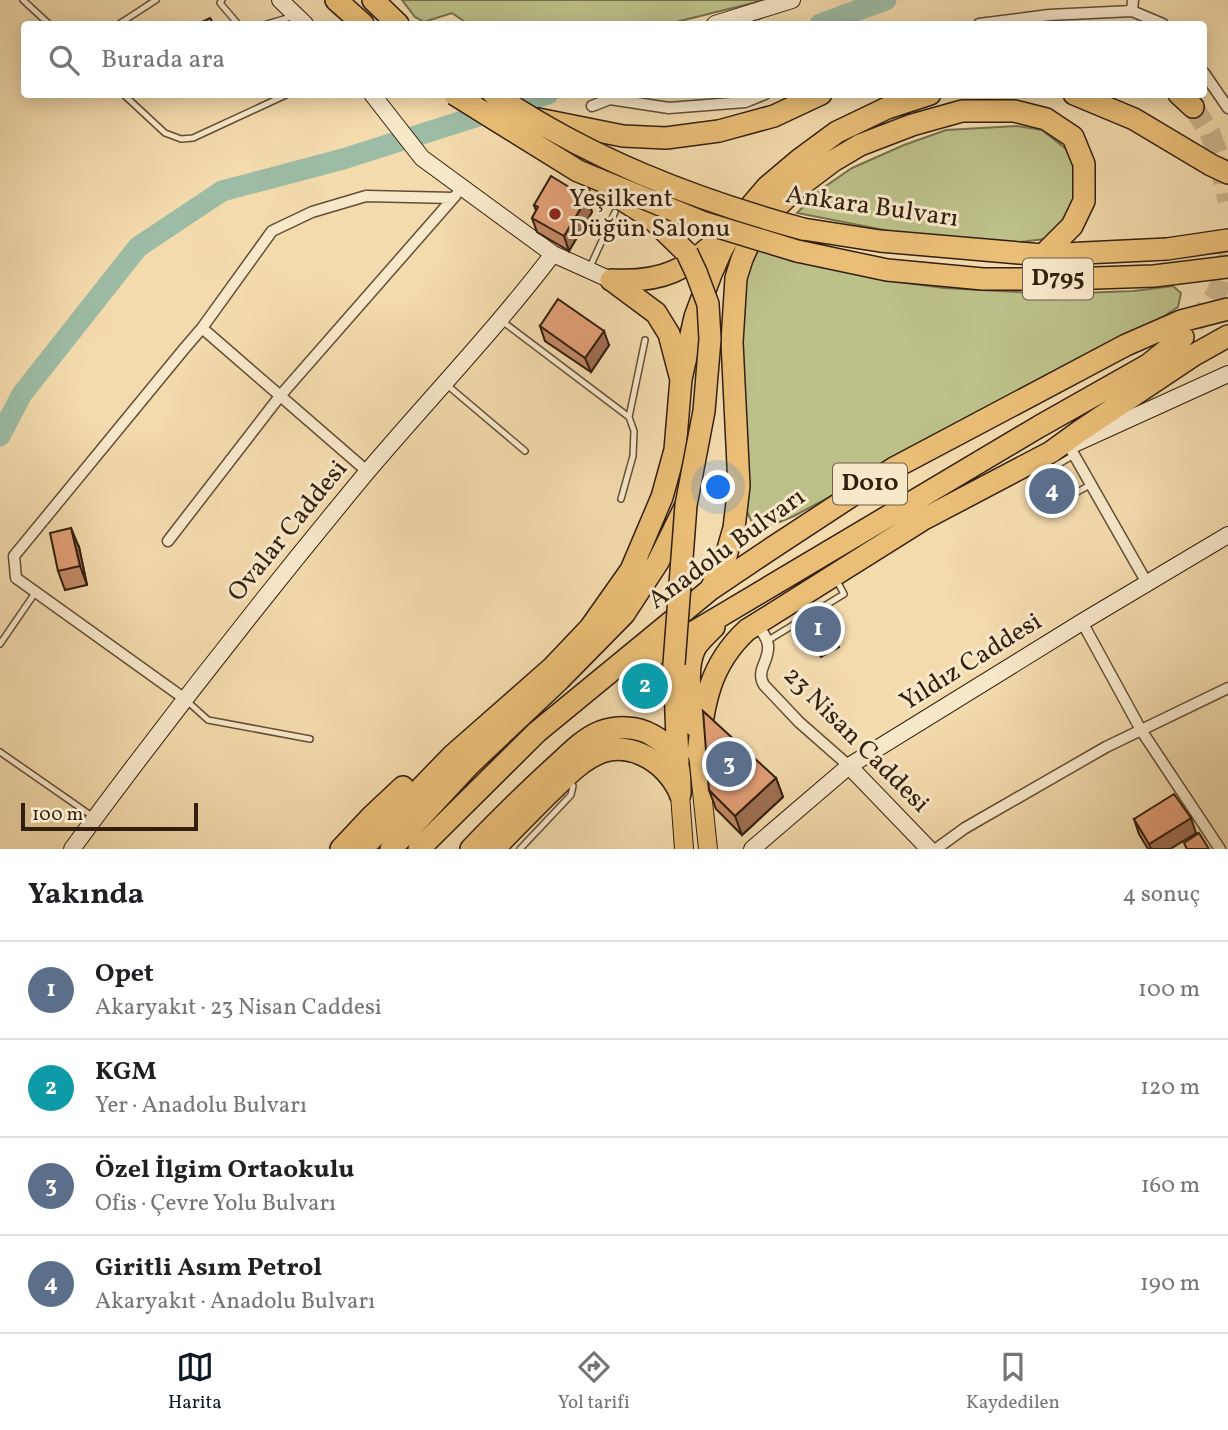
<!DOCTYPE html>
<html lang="tr">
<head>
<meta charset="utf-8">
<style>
	:root { --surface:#fff; --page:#f2f2f2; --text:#202124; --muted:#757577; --line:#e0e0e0; --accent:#111827 }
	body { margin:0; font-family:Vollkorn,serif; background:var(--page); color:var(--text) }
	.scale { position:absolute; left:21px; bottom:18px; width:177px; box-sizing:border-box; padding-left:7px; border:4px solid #321f0e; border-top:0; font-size:19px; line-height:24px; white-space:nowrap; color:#321f0e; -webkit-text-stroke:5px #f8e8ca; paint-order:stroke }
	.you { position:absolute; left:719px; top:488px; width:24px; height:24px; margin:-18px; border:5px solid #fff; border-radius:50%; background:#1a73e8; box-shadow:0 0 0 10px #1a73e833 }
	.badge { display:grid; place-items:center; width:46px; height:46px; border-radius:50%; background:var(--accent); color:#fff; font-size:23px; font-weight:700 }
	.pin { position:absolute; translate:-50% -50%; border:4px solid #fff; box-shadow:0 2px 7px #0006 }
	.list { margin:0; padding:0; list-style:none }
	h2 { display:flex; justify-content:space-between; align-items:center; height:91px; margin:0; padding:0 28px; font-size:30px }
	h2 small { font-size:23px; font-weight:400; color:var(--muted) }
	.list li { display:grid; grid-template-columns:46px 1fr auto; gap:21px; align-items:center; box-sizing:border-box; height:98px; padding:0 28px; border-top:2px solid var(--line) }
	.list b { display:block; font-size:26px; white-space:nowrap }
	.list p { margin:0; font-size:23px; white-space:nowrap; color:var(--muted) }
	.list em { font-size:23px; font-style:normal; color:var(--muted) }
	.icon { flex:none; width:38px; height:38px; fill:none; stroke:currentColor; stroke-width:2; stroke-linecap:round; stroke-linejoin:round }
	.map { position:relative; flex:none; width:1228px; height:849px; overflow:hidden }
	.search { position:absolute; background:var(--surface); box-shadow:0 4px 18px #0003; left:21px; right:21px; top:21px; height:77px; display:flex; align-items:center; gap:18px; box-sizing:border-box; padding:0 24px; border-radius:7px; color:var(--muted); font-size:26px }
	.sheet { height:483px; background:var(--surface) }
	nav { display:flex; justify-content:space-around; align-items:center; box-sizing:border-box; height:98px; border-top:2px solid var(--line); background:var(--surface); font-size:19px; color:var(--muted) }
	nav a { display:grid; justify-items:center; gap:4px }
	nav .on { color:var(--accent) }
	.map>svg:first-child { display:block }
	.green { fill:#bcc089; stroke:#77704c; stroke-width:2 }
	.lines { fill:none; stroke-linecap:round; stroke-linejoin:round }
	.river { stroke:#9dbca5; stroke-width:21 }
	.highway-tunnel { stroke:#cdb58d; stroke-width:21; stroke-dasharray:21 10; stroke-linecap:butt }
	.lane-casing { stroke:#624e36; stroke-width:8 }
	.street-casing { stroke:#624e36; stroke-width:13 }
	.secondary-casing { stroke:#321f0e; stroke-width:18 }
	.primary-casing { stroke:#321f0e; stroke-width:20 }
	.highway-casing { stroke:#321f0e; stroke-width:24 }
	.lane { stroke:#f8e8ca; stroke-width:5 }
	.street { stroke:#f8e8ca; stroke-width:10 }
	.secondary { stroke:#f8e8ca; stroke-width:16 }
	.primary { stroke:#eabe76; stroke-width:18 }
	.highway { stroke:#eabe76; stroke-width:21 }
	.highway-bridge-casing { stroke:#321f0e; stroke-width:24; stroke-linecap:butt }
	.highway-bridge { stroke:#eabe76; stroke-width:21 }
	.wall { fill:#c38965; stroke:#321f0e; stroke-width:2 }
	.shaded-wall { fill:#9f6f53; stroke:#321f0e; stroke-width:2 }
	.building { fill:#e39f76; stroke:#321f0e; stroke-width:2 }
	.poi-dot { fill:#8f2418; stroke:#f8e8ca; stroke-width:2.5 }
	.labels { text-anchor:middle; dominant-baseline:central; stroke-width:6; stroke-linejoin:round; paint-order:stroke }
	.shield { fill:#f8e8ca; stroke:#6d5b46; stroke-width:2 }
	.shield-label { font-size:24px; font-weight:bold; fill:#321f0e }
	.poi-label { font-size:26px; fill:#321f0e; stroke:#f8e8ca; text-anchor:start }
	.street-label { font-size:26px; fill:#321f0e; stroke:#f8e8ca }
</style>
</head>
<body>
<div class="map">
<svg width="1228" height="849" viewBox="0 0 1228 849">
	<rect width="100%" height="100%" fill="#f4dbad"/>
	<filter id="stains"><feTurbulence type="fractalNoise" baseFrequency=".00286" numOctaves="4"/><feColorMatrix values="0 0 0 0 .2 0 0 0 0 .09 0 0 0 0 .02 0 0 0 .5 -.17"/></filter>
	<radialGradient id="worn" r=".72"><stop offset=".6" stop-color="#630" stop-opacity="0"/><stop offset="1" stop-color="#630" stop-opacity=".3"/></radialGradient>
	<path class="green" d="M402 0H765L668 24H468L452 13 424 22 415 17Z
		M1017 126 1042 130 1066 149 1075 170 1074 197 1064 225 1045 239 1020 242 971 241 920 237 797 213 820 190 852 168 904 145 946 130Z
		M760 247 884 280 944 288 1054 294 1134 291 1173 286 1181 293 1178 307 1155 322 794 516 775 524 752 522 744 506 741 282Z"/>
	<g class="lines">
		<path class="river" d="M820 24 886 0
			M0 436 22 394 138 247 222 191 343 159 548 94"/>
		<path class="highway-tunnel" d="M1193 107 1210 133 1219 158 1228 201
			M1194 324C1216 298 1222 288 1228 254"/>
		<defs>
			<path id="lane" d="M23 0 49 24
				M222 0 220 3 238 24
				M119 24 156 0
				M267 24 294 16
				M123 94 165 133 181 139 193 138 288 94
				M590 267 615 212
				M502 321 629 417 634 431 633 456 621 499
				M447 385 525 451
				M629 417 645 340
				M1074 455 1050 469 1068 497 1090 485
				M767 641 844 594 837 581
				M0 644 35 593
				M187 701 208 720 310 739
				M0 752 92 816
				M520 849 571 795 573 786 569 780"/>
			<path id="street" d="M1133 0 1132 11 1163 24
				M979 24 1049 15 1132 11
				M1204 73 1228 108
				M592 106 610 99 669 108 745 102 765 94
				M202 328 368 472
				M1069 446 1147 583
				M168 541 280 396 456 195
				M1082 622 1141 730 1220 849
				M756 624C761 630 767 637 768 645 770 661 755 670 764 685L799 722 849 766
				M185 699 16 578 14 556 184 349 202 328 272 231 312 212 366 196 453 198
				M936 849 965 828 1106 747 1228 688"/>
			<path id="secondary" d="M280 0 305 24
				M715 24 792 0
				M372 94 422 158 553 254 611 280
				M1074 444 1228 374
				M849 766 929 849
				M72 849C167 720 265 595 367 472 429 399 495 330 553 254
				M752 849 849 766 1082 622 1228 535"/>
			<path id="primary" d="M698 753 708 849
				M680 794 684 849"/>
			<path id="highway" d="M336 0 363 24
				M373 0 398 24
				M1074 94 1134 119 1211 165 1228 173
				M1179 94 1193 107
				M538 119 623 136 666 138 719 131 774 116 821 94
				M600 186 650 217 687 253
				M803 229 880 241 1043 255 1167 249 1228 240
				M797 251 887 270 983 279H1067L1154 276 1228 267
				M611 280C663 283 687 270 724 234
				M613 281 656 313 669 334 680 376
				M711 588 724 563 734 528 739 486 732 342 736 278 742 259 750 241 771 212 797 188 833 161 860 145 912 125 962 111H1014L1046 119 1073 137 1084 164V201L1072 226 1043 255
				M674 664 678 762
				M633 668 1040 426 1148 365 1183 337
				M695 726C692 703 684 671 695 648 699 641 708 633 714 627
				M698 753C704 703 709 665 747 630L922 520 1051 452 1080 431 1194 355 1228 336
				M341 849 372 816 403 787
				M362 849 452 756 552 668 590 628 631 570 662 497 675 450 681 379 695 317 711 274 722 249 743 215 767 187 799 160 837 132 887 108 930 94
				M391 849 469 765 560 679 624 614 658 562 686 505
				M419 849 537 732 711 589 772 548 894 468 1126 345 1181 321 1228 309
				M471 849C499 820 527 792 557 765 570 753 583 739 600 732 616 726 637 726 652 735 679 750 680 766 680 794
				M494 849C511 831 529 813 547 795 563 780 580 760 602 752 616 747 630 749 643 755 660 763 672 776 680 793"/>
		</defs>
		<use href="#lane" class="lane-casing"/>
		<use href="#street" class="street-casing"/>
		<use href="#secondary" class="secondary-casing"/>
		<use href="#primary" class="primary-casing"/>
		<use href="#highway" class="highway-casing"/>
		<use href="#lane" class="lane"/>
		<use href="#street" class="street"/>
		<use href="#secondary" class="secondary"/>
		<use href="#primary" class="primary"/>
		<use href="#highway" class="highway"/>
		<defs>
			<path id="highway-bridge" d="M454 94 578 171 702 222 797 251
				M494 94C588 158 693 199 803 229
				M674 664 686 505 704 411 710 339 708 304 696 272 687 253"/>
		</defs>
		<use href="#highway-bridge" class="highway-bridge-casing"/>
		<use href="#highway-bridge" class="highway-bridge"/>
	</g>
	<path class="wall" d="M587 198 592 212 569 251 537 232 532 218 536 211 534 205Z
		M540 326 609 345 591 372 545 341Z
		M79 547 87 585 65 590 58 571Z
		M798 626 839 630 841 635 835 638 839 647 821 657 817 650 812 652Z
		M776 778 783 797 742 835 716 809 709 790Z
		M1134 819 1196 833 1170 849H1148L1139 834Z"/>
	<path class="shaded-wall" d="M587 198 592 212 569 251 564 236Z
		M604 331 609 345 591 372 585 358Z
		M71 528 79 547 87 585 80 566Z
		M776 778 783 797 742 835 735 816Z
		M1191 818 1196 833 1170 849H1151L1149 844Z"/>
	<path class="building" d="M210 18 214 24H198Z
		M551 176 587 198 564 236 532 218 538 207 534 205Z
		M558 299 604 331 585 358 540 326Z
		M71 528 80 566 58 571 50 533Z
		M827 609 839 630 833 634 837 642 820 652 815 645 810 647 798 626Z
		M703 711 776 778 735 816 709 790Z
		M1174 794 1191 818 1149 844 1134 819Z
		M1199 833 1209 849H1187L1184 843Z"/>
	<circle class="poi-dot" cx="555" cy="214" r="7"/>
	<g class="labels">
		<g class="shield">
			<rect x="1023" y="258.5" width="70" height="41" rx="5"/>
			<rect x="833" y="463.5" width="74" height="41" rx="5"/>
		</g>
		<g class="shield-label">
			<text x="1058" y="279">D795</text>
			<text x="870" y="484">D010</text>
		</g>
		<g class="poi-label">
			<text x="569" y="199">Yeşilkent<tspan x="569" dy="30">Düğün Salonu</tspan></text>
		</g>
		<g class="street-label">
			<text transform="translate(872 207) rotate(8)">Ankara Bulvarı</text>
			<text transform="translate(288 531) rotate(-51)">Ovalar Caddesi</text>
			<text transform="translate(727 549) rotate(-36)">Anadolu Bulvarı</text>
			<text transform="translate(971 662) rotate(-32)">Yıldız Caddesi</text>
			<text transform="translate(856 740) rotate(45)">23 Nisan Caddesi</text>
		</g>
	</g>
	<rect width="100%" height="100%" filter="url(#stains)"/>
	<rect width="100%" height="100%" fill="url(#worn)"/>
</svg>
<div class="scale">100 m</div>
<div class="you"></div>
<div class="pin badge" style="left:818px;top:629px;background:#5c6f8a">1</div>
<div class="pin badge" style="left:645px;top:686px;background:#0f9aa8">2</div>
<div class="pin badge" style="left:729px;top:764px;background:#5c6f8a">3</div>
<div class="pin badge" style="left:1052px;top:491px;background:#5c6f8a">4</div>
<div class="search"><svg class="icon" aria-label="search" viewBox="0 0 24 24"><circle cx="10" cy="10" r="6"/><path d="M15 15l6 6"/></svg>Burada ara</div>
</div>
<section class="sheet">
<h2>Yakında<small>4 sonuç</small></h2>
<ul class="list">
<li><span class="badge" style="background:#5c6f8a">1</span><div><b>Opet</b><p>Akaryakıt · 23 Nisan Caddesi</p></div><em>100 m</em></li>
<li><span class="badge" style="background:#0f9aa8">2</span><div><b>KGM</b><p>Yer · Anadolu Bulvarı</p></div><em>120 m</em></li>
<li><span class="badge" style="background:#5c6f8a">3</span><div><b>Özel İlgim Ortaokulu</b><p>Ofis · Çevre Yolu Bulvarı</p></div><em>160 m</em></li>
<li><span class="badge" style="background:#5c6f8a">4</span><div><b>Giritli Asım Petrol</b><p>Akaryakıt · Anadolu Bulvarı</p></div><em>190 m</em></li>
</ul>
</section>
<nav>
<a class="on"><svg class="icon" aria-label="map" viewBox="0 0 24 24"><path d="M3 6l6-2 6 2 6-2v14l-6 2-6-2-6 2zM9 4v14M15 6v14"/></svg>Harita</a>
<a><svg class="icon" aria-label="directions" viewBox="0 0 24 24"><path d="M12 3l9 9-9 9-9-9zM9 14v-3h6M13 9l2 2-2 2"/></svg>Yol tarifi</a>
<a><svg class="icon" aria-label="saved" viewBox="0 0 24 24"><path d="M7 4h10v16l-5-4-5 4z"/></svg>Kaydedilen</a>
</nav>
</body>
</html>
